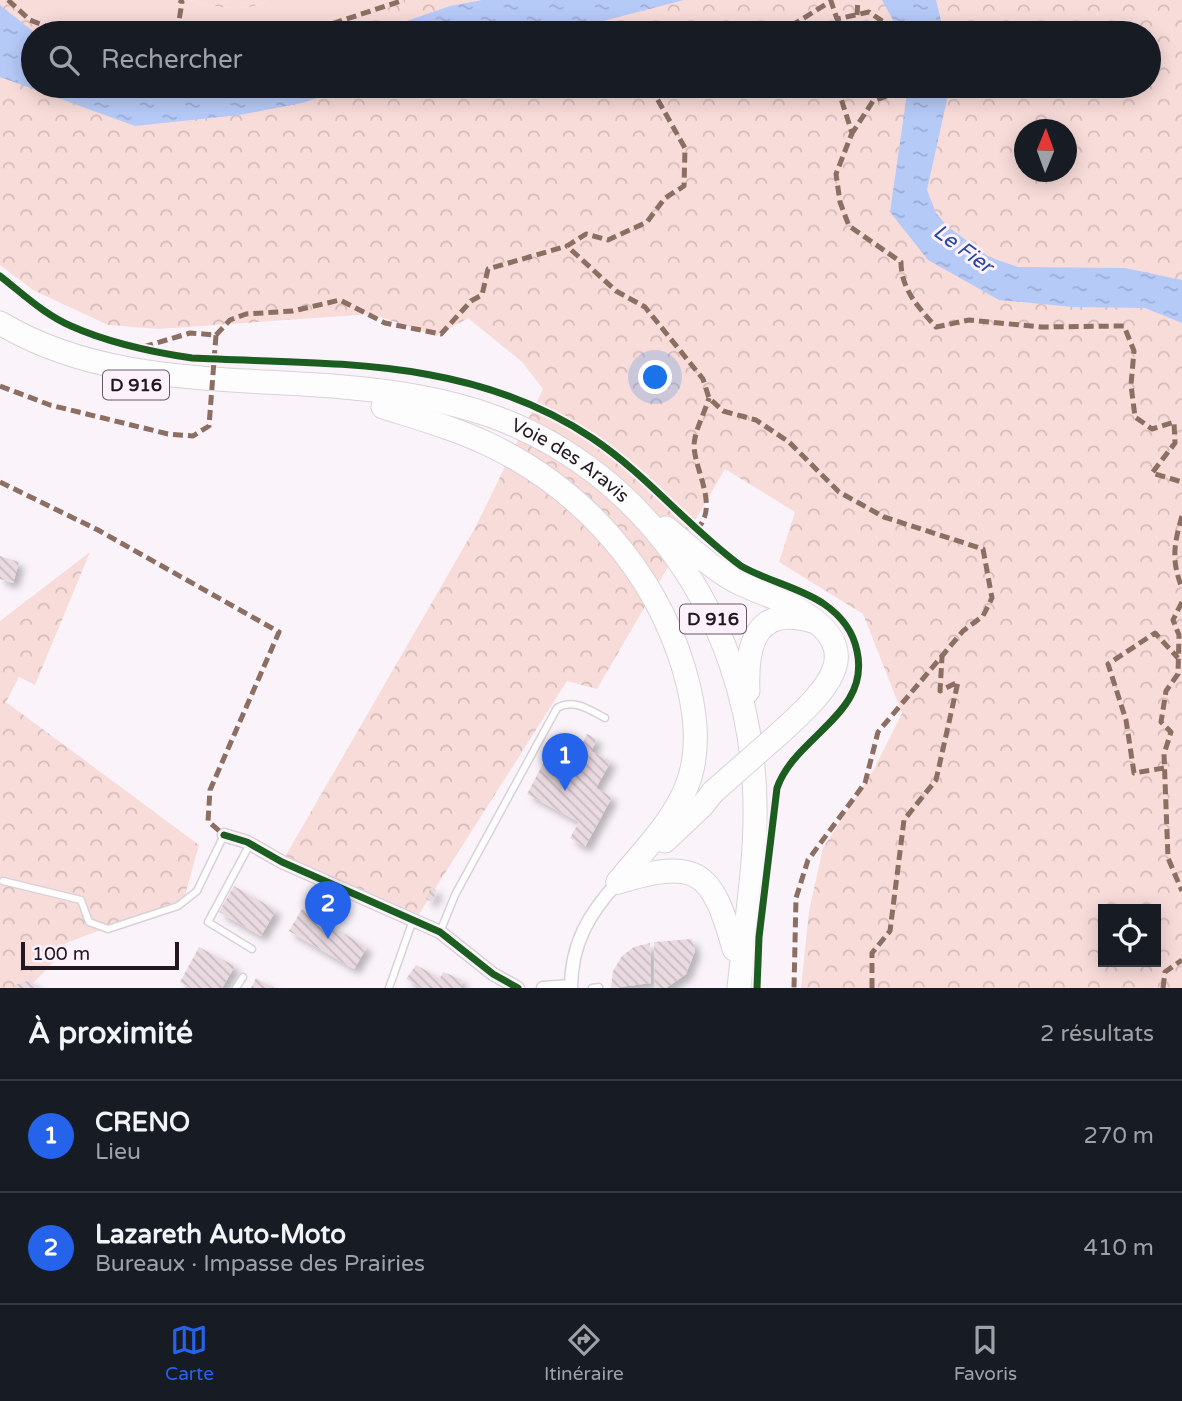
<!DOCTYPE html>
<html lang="fr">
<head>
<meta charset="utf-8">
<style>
	:root { --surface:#171b24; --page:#20242c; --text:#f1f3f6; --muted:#9ea1a6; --line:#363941; --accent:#2563eb }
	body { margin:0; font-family:"Varela Round",sans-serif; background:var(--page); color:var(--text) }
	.controls { position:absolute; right:21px; bottom:21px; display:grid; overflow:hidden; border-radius:0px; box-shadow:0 4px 18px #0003 }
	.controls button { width:63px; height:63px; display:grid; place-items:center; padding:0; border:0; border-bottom:2px solid var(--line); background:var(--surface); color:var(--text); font:35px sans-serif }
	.compass { position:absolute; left:1014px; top:119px; width:63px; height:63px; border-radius:50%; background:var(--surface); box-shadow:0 4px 18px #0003; rotate:1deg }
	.scale { position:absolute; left:21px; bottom:18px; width:158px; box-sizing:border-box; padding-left:7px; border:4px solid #231822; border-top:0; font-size:19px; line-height:24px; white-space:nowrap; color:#231822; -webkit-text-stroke:5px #fdf1fc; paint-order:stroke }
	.you { position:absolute; left:656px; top:378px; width:24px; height:24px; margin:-18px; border:5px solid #fff; border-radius:50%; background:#1a73e8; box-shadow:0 0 0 10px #1a73e833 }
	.badge { display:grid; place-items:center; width:46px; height:46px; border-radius:50%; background:var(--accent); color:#fff; font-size:23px; font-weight:700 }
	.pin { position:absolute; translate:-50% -58px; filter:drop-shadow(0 2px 4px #0008) }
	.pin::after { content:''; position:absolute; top:37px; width:24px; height:21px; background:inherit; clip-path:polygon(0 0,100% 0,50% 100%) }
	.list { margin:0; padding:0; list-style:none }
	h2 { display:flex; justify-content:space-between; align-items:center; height:91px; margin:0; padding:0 28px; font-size:30px }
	h2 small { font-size:23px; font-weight:400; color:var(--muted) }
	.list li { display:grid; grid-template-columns:46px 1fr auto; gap:21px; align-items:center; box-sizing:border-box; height:112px; padding:0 28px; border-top:2px solid var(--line) }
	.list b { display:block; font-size:26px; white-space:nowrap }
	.list p { margin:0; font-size:23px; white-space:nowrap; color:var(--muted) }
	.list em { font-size:23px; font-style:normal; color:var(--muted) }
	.icon { flex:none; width:38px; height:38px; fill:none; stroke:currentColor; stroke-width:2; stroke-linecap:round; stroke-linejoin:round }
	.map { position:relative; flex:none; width:1182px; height:988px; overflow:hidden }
	.search { position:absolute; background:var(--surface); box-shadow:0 4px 18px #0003; left:21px; right:21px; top:21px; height:77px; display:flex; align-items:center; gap:18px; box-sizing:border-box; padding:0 24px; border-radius:38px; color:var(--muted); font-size:26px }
	.sheet { height:315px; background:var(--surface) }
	nav { display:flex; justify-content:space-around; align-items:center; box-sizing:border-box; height:98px; border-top:2px solid var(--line); background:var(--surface); font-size:19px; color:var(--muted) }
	nav a { display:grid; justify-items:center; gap:4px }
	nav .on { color:var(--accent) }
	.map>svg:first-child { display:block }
	.green { fill:#f8dcd9 }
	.forest { fill:url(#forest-crowns); fill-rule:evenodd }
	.water { fill:url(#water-ripples) }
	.building { fill:url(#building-back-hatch); filter:url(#shadow) }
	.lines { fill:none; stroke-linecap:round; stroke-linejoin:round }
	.lane-casing { stroke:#d9d1d8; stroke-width:9 }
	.street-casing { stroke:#d9d1d8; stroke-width:15 }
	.highway-casing { stroke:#d9d1d8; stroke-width:25 }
	.lane { stroke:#fefdfe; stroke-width:6 }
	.street { stroke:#fefdfe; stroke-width:12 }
	.highway { stroke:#fefdfe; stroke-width:23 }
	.highway-bridge-casing { stroke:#d9d1d8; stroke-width:25; stroke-linecap:butt }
	.highway-bridge { stroke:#fefdfe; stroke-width:23 }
	.quiet { stroke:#8d6e63; stroke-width:5; stroke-dasharray:10 5; stroke-linecap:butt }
	.cycleway-casing { stroke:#fdf1fc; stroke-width:11 }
	.cycleway { stroke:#1b5e20; stroke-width:7 }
	.labels { text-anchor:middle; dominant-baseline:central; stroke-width:6; stroke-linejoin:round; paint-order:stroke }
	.shield { fill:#fdf1fc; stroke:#645963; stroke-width:2 }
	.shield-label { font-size:18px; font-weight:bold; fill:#231822 }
	.street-label { font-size:19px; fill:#231822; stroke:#fdf1fc }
	.water-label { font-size:21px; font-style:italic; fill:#2449a1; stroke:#fdf1fc }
</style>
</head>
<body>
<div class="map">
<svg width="1182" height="988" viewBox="0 0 1182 988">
	<defs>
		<pattern id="forest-crowns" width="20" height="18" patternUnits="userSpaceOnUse" patternTransform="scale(1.75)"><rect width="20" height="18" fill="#f8dcd9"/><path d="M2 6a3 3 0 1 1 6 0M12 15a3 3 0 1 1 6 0" fill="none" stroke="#d4bcba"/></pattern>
		<pattern id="water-ripples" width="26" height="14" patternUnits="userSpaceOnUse" patternTransform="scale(1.75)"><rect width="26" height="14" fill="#b6caf8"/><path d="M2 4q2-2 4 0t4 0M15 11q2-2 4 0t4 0" fill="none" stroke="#9cadd4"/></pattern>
		<pattern id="building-back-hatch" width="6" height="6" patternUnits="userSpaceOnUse" patternTransform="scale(1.75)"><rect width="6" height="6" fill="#e9dae0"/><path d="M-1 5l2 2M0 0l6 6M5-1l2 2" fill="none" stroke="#c8bac0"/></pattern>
		<filter id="shadow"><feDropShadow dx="5.5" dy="5.5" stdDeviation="3.5" flood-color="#0004"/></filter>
	</defs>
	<rect width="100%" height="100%" fill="#faf4fa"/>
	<path class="green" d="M17 0H190C215 7 245 14 268 0H413L309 33H62L34 18Z"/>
	<path class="forest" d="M0 0H17L34 18 62 33H33V86H1149V33H301L408 0H1182V988H801L809 911 823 848 874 769 902 713 863 614 779 562 795 512 725 469 597 689 567 681 419 914 282 862 476 526 543 389 522 362 468 318 436 336 372 314 159 329 108 325 33 290 0 265ZM1024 130H1066V172H1024ZM1103 909H1156V962H1103Z
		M190 0H268C245 14 215 7 190 0Z
		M90 552 35 685 19 677 6 702 199 845 184 899 66 943 50 966 28 988H0V621Z"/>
	<path class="water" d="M482 0H684L557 33H372L450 6Z
		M882 0H936L944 33H900Z
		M0 5 35 33 33 86H354L302 103 239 115 135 126 0 77Z
		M908 86H950L927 190 936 213 947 226 989 257 1018 267 1125 268 1182 280V323L1145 308 1073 307 999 300 928 260 890 212Z"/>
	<path class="building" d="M0 556 19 562 13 583 0 579Z
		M587 734 597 739 591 751 611 761 596 788 612 797 585 847 570 838 579 822 527 794 553 745 571 755 578 742 582 744Z
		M234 886 276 910 261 936 219 912Z
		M431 887 437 890 432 902 426 899Z
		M302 909 367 947 354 969 289 931Z
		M692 939 695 951 686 974 666 988H655L654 942Z
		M650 943 651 983 611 988 613 971 622 956 634 947Z
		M199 947 235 966 222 988H191L180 982Z
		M416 965 440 978 443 972 463 980 460 988H422L406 979Z
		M256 978 274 988H251Z
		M30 980 38 988H14L15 985Z"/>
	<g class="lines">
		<defs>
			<path id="lane" d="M250 844 208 922 252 949
				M3 881 81 900 89 922 108 929 178 906 197 891 224 835
				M440 932 455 895 557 708C574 698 590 710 605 718
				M236 988 243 977
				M389 988 413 920
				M592 988 599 987"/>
			<path id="street" d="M224 835 247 842 282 862 440 932 493 974 518 988
				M543 988 571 986
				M571 988C571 944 589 913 618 882"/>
			<g id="highway">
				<path id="s1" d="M0 323C103 385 228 377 343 387 392 391 443 399 489 415 645 470 744 618 754 780 759 848 746 920 739 988"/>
				<path d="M383 407C418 418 454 428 488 444 581 488 654 569 684 669 695 707 702 750 686 788 672 823 641 853 618 882"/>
				<path d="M666 528C690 547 712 569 739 583 754 590 769 595 784 602 872 645 834 684 780 733"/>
				<path d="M748 691C746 646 755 604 812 621"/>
				<path d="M665 841 702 806 713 792"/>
				<path d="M618 882C698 858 712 870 734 949"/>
			</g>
		</defs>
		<use href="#lane" class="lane-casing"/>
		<use href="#street" class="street-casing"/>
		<use href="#highway" class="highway-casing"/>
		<use href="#lane" class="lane"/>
		<use href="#street" class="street"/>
		<use href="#highway" class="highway"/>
		<defs>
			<path id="highway-bridge" d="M713 792 780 733"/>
		</defs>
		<use href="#highway-bridge" class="highway-bridge-casing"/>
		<use href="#highway-bridge" class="highway-bridge"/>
		<path class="quiet" d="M8 0 30 20 63 33
			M857 15 858 0
			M791 26 831 1 837 19 869 12 888 25 891 33
			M177 33 182 2 179 0
			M304 33 404 0
			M753 33 791 26 798 33
			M658 86 655 95 685 148 684 186 665 198 647 222 608 240 586 234 567 246 616 291 645 307 703 379 709 398 723 411 756 420 789 442 839 492 884 517 983 549 992 598 983 616 963 631 878 732 865 783 808 860 796 898 794 988
			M837 86 852 133 836 174 840 202 849 226 901 262C901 289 918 307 936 327L969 320 1041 327 1124 326 1134 351 1131 385 1135 417 1152 429 1174 422 1175 443 1152 473 1182 482
			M851 135 873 101 901 91V86
			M216 335 230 320 246 314 293 311 340 300 385 323 441 334 471 301 482 295 488 269 567 246
			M0 386 50 405 168 434 193 436 209 426 216 335 190 333 143 347
			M0 482 98 530 279 632 210 790 208 821 224 835
			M1182 516C1174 544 1171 560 1182 588
			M696 530C720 508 695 472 694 446 694 432 705 412 709 398
			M1182 602 1173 620 1179 635 1178 674 1166 691 1161 722 1171 732 1164 754 1168 858 1182 891
			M1164 768 1134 773 1126 720 1108 664 1155 633 1178 658
			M872 988V953L890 931 904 820 936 780 958 682 940 691 942 657
			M1163 988 1165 972 1182 960"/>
		<defs>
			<path id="cycleway" d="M0 276C23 294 45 315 71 326 109 343 151 352 192 358 332 365 469 356 592 438 646 474 688 527 741 566 767 581 801 588 824 604 840 615 853 631 857 651 871 714 795 736 777 788L759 937 757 988
				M224 835 247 842 282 862 440 932 493 974 518 988"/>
		</defs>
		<use href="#cycleway" class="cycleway-casing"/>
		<use href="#cycleway" class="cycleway"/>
	</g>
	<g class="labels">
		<g class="shield">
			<rect x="103" y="370.5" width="66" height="29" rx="5"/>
			<rect x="680" y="604.5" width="66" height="29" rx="5"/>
		</g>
		<g class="shield-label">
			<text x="136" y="385">D 916</text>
			<text x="713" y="619">D 916</text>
		</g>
		<g class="street-label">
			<text stroke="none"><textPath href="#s1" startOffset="595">Voie des Aravis</textPath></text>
		</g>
		<g class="water-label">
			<text transform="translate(963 249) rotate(36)">Le Fier</text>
		</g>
	</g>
</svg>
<div class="controls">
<button><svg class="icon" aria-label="locate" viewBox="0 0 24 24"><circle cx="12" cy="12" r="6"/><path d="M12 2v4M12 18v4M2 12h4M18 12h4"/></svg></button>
</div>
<svg class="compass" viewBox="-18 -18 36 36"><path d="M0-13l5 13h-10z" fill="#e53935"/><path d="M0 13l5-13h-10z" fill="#9ea1a6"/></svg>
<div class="scale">100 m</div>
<div class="you"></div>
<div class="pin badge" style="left:565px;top:791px">1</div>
<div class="pin badge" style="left:328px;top:939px">2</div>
<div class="search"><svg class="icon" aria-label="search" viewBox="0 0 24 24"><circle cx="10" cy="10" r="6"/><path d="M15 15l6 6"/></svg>Rechercher</div>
</div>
<section class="sheet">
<h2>À proximité<small>2 résultats</small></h2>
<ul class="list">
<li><span class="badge">1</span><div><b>CRENO</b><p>Lieu</p></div><em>270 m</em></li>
<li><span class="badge">2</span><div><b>Lazareth Auto-Moto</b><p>Bureaux · Impasse des Prairies</p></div><em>410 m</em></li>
</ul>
</section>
<nav>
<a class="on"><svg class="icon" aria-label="map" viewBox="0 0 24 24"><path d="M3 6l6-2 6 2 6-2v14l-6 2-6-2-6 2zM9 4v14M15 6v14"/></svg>Carte</a>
<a><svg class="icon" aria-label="directions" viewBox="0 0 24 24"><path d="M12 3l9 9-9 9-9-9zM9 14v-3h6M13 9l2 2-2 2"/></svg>Itinéraire</a>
<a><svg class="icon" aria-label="saved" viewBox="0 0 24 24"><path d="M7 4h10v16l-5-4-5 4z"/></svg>Favoris</a>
</nav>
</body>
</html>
